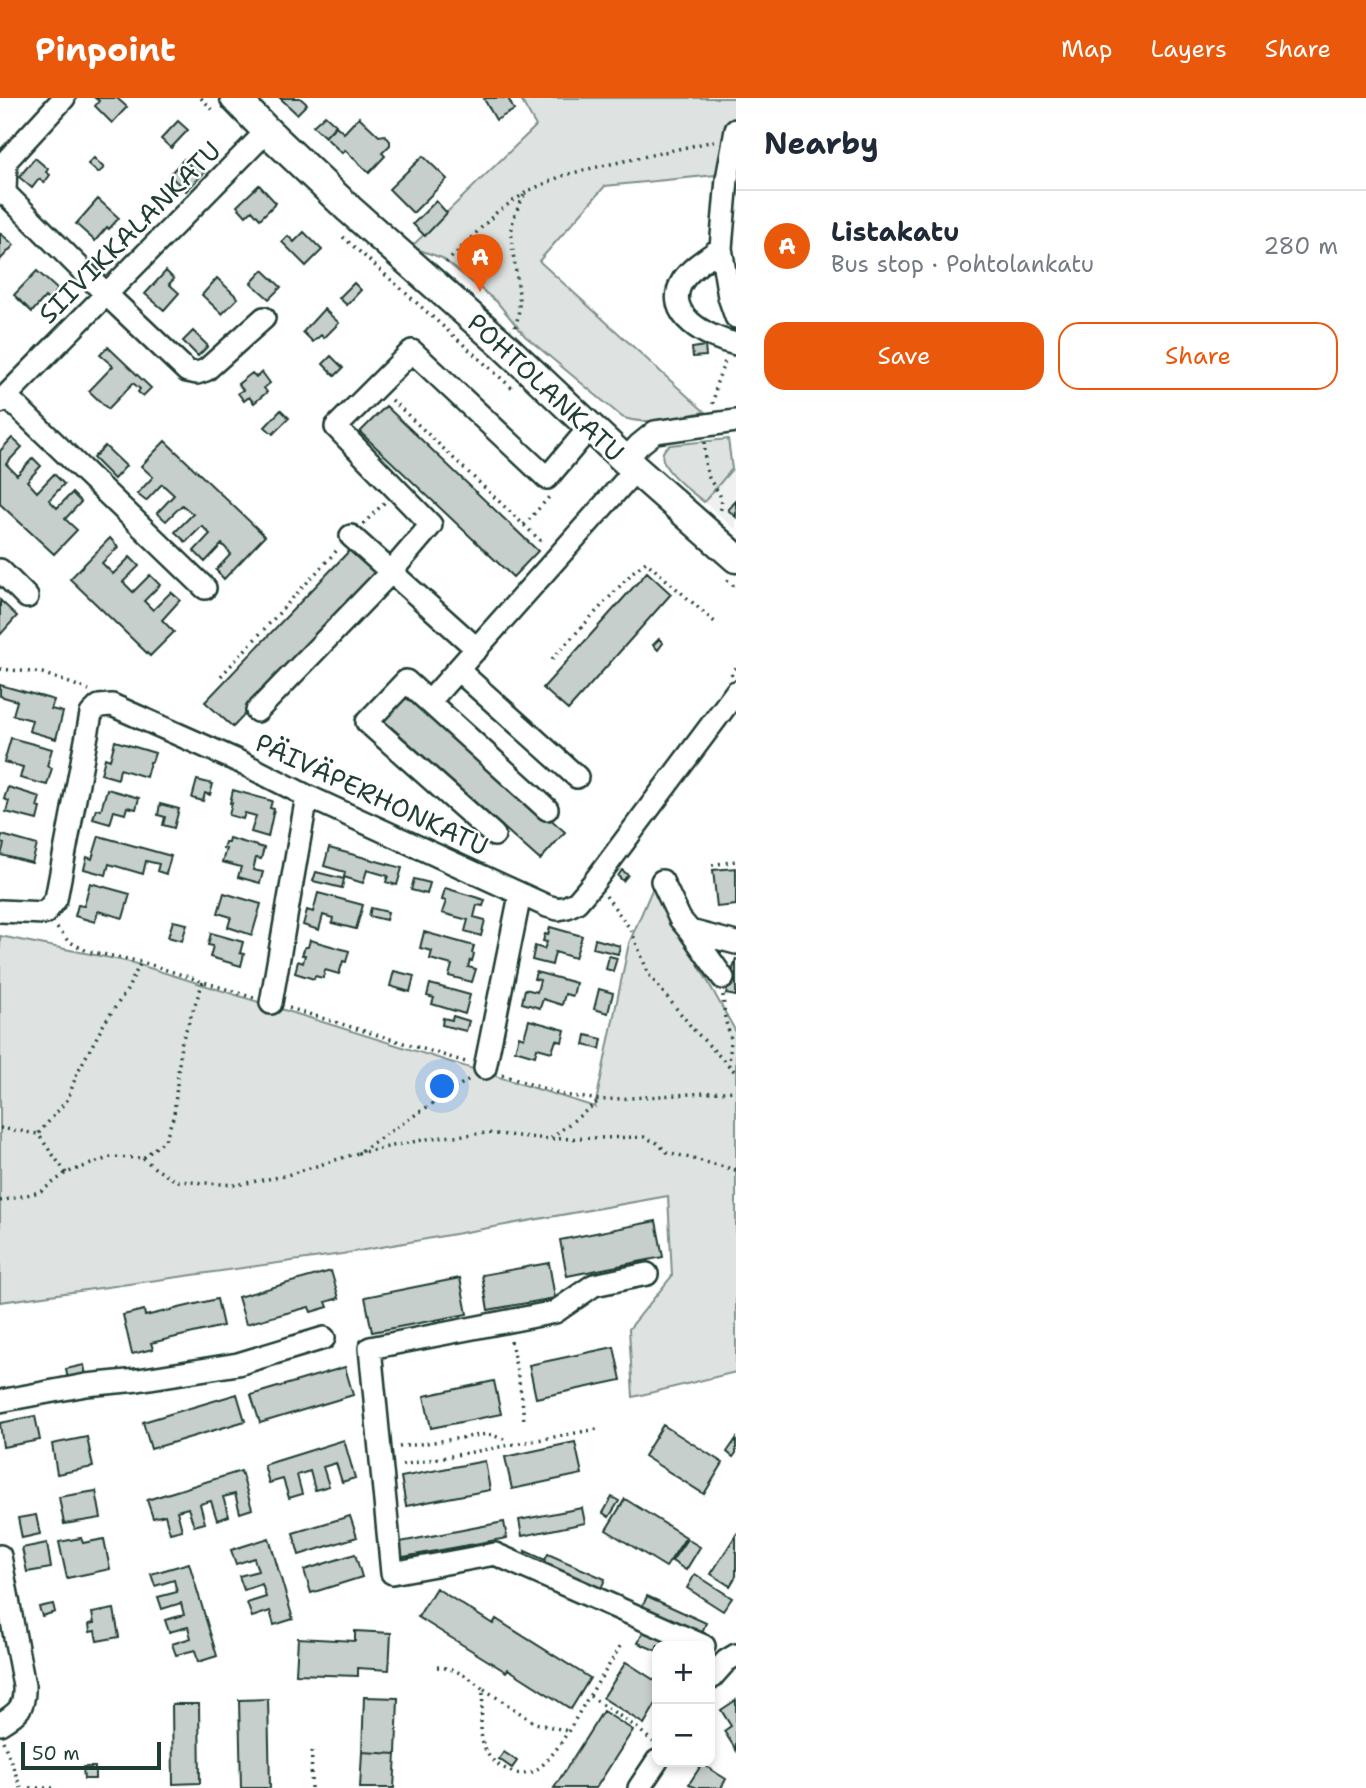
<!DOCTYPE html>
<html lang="en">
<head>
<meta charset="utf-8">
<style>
	:root { --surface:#fff; --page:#f2f2f3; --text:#1f2937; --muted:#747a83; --line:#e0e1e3; --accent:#ea580c }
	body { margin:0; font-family:"Shantell Sans",sans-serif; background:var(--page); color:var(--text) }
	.controls { position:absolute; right:21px; bottom:21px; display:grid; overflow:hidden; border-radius:14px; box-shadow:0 4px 10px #0003 }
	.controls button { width:63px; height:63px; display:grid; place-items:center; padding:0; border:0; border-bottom:2px solid var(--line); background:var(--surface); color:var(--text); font:35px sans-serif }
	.scale { position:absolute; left:21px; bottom:18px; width:140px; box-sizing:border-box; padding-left:7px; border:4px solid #1f3d34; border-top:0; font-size:19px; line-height:24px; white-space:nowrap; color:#1f3d34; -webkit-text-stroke:5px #fff; paint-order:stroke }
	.you { position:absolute; left:443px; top:989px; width:24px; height:24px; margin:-18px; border:5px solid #fff; border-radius:50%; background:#1a73e8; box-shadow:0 0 0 10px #1a73e833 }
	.badge { display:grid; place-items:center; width:46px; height:46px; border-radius:50%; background:var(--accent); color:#fff; font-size:23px; font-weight:700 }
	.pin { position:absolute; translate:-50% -58px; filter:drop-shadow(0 2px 4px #0008) }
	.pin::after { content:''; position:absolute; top:37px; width:24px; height:21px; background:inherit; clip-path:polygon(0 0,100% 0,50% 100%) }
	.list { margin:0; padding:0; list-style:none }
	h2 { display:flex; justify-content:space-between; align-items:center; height:91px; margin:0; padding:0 28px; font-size:30px }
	h2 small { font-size:23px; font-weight:400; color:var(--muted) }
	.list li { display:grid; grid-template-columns:46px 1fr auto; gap:21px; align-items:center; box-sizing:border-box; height:112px; padding:0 28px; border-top:2px solid var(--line) }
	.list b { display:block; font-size:26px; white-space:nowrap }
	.list p { margin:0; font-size:23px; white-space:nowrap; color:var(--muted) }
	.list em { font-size:23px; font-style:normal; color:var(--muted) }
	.actions { display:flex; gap:14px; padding:21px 28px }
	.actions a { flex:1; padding:16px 0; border:2px solid var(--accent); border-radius:21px; text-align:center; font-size:24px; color:var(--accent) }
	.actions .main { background:var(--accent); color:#fff }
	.map { position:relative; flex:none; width:736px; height:1690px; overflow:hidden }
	header { display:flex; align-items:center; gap:42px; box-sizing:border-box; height:98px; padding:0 35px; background:var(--accent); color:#fff }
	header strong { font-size:33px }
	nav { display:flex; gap:38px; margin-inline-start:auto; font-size:24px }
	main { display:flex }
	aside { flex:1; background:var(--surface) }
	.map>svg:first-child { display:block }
	.built { fill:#eef1f0 }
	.green { fill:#dee3e2; stroke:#7e908b; stroke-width:2 }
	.building { fill:#c7cfcc; stroke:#1f3d34; stroke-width:2 }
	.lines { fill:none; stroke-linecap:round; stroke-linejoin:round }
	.minor-casing { stroke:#1f3d34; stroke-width:26 }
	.major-casing { stroke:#1f3d34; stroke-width:33 }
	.path { stroke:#1f3d34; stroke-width:3.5; stroke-dasharray:2 5; stroke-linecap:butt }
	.minor { stroke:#fff; stroke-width:21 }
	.major { stroke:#fff; stroke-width:28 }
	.labels { text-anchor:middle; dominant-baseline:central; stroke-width:5; stroke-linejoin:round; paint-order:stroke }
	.street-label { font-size:26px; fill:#1f3d34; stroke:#fff }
</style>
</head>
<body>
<header>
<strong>Pinpoint</strong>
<nav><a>Map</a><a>Layers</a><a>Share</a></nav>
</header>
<main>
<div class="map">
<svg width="736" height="1690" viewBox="0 0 736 1690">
	<rect width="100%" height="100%" fill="#fff"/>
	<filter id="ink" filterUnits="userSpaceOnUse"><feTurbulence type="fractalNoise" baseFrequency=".0143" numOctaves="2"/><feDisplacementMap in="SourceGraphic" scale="14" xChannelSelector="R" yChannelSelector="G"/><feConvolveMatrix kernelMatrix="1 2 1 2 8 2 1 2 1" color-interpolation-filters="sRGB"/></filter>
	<g filter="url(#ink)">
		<path class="built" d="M732 371 736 374V432L704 404Z"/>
		<path class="green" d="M520 0H736V75L605 88 539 163 705 314C680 318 644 329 622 319L525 238 497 204 442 160 411 149 536 28Z
			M728 341 732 371 704 404C692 394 644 361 670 347Z
			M654 787 736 934V1274L633 1299 629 1231 672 1178 668 1098 342 1156 0 1204V838L130 864 595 1009 629 845Z"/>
		<path class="building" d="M95 0H117L127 9 112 25 95 8 99 3Z
			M280 0H300L307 6 297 16Z
			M487 0H508L514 12 496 22 484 1Z
			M325 17 336 27 325 39 313 28Z
			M359 19 379 38 385 37 390 43V47L382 55 385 58 369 75 345 52 342 55 325 39 336 28 344 35Z
			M178 23 188 32 171 50 161 41Z
			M423 58 447 81 413 115 389 91Z
			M35 60 48 71 46 74 50 77 44 85 39 81 32 90 19 79Z
			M94 60 104 70 98 75 88 66Z
			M184 61 193 70 198 65 206 73 186 93 169 77Z
			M259 87 276 105 260 121 252 112 246 118 237 108Z
			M98 101 119 120 109 131 107 129 95 143 76 126Z
			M436 103 447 115 425 138 413 126Z
			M304 134 322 152 306 168 282 144 288 138 294 144Z
			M0 135 14 147 0 162Z
			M263 172 281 189 269 201 251 185Z
			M37 173 58 192 48 202 45 199 32 214 14 197Z
			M166 173 174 181 169 186 179 195 164 212 145 196Z
			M217 180 238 200 222 216 202 197Z
			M354 185 361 192 347 207 339 200Z
			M324 211 339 225 324 240 321 237 313 244 303 234Z
			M193 233 208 248 198 258 183 243Z
			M705 248 706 258 693 259 692 250Z
			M108 249 151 290 143 298 138 294 140 291 133 285 108 311 89 293 113 268 100 257Z
			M331 258 343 270 335 278 323 266Z
			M262 274 270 285 264 290 267 294 254 305 249 299 244 303 238 295 243 292 238 286 252 275 256 279Z
			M386 308 538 453 513 479 360 334Z
			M281 312 289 320 273 336 265 329Z
			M12 340 22 349 6 366 17 377 33 360 41 368 27 383 37 394 54 376 64 386 49 402 57 410 72 395 81 404 65 421 77 432 54 456 0 406V353Z
			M165 343 265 438 224 481 216 472 231 456 222 446 205 464 194 453 210 436 202 428 186 444 175 434 193 416 182 407 166 423 157 415 174 397 162 386 146 403 137 396 153 379 141 368Z
			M105 348 126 368 114 381 93 360Z
			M736 403V419L728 412Z
			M110 440 118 449 102 465 113 476 130 459 139 468 123 484 133 494 150 477 160 487 144 503 153 512 171 494 180 502 162 522 174 534 150 558 70 481Z
			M351 451 378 476 233 629 205 604Z
			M647 474 671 496 568 612 543 590Z
			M0 502 17 518 0 537Z
			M659 541 663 545 658 552 653 547Z
			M0 587 54 602 51 611 63 614 56 641 29 633 32 622 13 617 17 603 0 598Z
			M407 594 565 734 540 762 383 622Z
			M11 640 52 651 47 668 52 670 47 687 20 680 23 669 4 664Z
			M115 643 155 655 152 664H150L146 679 120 671 118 681 101 676 105 660 110 662Z
			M197 682 213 686 210 697 205 695 203 703 192 700Z
			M8 689 40 699 37 709 40 710 37 722 6 714 9 703 4 701Z
			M107 691 139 700 136 711 127 709 125 716 114 713 110 726 93 721 96 711 101 712Z
			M233 692 272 703 270 710 274 711 268 739 251 734 256 718 245 715 243 721 229 717 232 705H230Z
			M160 706 179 711 174 730 163 727 165 719 158 717Z
			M2 737 37 747 32 765 1 757 4 746 0 745Z
			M99 738 171 758 166 776 157 773 159 766 146 763 143 776 109 766 106 777 84 771 87 759 92 761Z
			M229 740 264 750 261 761 256 760 253 772 263 774 260 785 238 779 241 769 222 764 226 751 223 750 225 744H228Z
			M329 750 402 770 397 787 386 784 388 778 367 772 363 785 344 779 345 774 324 768Z
			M736 770V807L717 809 713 772Z
			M622 772 628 777 623 783 618 778Z
			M316 774 344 781 342 790 313 783Z
			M414 781 430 785 427 796 411 792Z
			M90 785 130 796 123 820 98 813 95 824 75 818 78 807 84 808Z
			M445 790 485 802 483 808 477 807 474 819 485 822 481 838 465 833 468 822 442 815 446 803 442 802Z
			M224 795 261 806 252 837 228 829 231 819 218 815Z
			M318 795 363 807 356 831 332 825 333 820 323 817 319 832 303 827 307 812 313 814Z
			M371 810 388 814 386 822 369 818Z
			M173 823 187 826 182 843 168 839Z
			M550 829 582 838 575 860 555 854 552 867 532 862 535 848 544 851 547 844 543 843 545 836 548 837Z
			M424 834 474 848 472 855 474 856 472 863 470 862 468 869 476 871 472 884 449 878 452 867 430 861 432 853 420 850Z
			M211 835 243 844 240 855 244 856 241 868 210 859 213 848 208 847Z
			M595 841 620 848 618 856 593 850Z
			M310 842 349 853 346 864 343 863 339 876 325 872 323 880 315 878 314 881 295 875 298 863 303 865 305 857H302L305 849H308Z
			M609 858 617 860 613 873 606 871Z
			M736 860V898L726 896Z
			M394 873 414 878 410 894 390 888Z
			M536 874 576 885 573 898 565 896 562 907 543 901 540 910 522 905 525 891 537 894 540 882 534 881Z
			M430 886 470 897 465 916 432 906 434 900 427 898Z
			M599 891 613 895 608 915 594 911Z
			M453 918 469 923 466 933 442 927 443 920 452 922Z
			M529 922 565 932 562 944 556 942 552 954 537 950 535 958 515 952 519 938 524 940Z
			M586 937 602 941 600 951 584 947Z
			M656 1123 663 1159 567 1178 560 1142Z
			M549 1165 555 1200 488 1212 482 1177Z
			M331 1173 339 1200 326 1204 328 1209 311 1214 309 1209 246 1226 238 1199Z
			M460 1180 467 1216 372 1234 365 1199Z
			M217 1201 223 1228 151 1245 153 1251 132 1256 123 1217 144 1212 145 1218Z
			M614 1249 621 1282 536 1300 529 1267Z
			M84 1267 86 1278 68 1282 66 1271Z
			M345 1269 353 1297 260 1325 251 1297Z
			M494 1283 501 1316 431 1330 424 1298Z
			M237 1296 245 1323 151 1351 143 1324Z
			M35 1318 40 1342 3 1349 0 1325Z
			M663 1327 723 1365 704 1396 644 1358Z
			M87 1339 93 1369 57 1376 52 1346Z
			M736 1341V1355L733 1359 727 1354Z
			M344 1342 355 1380 342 1384 336 1365 323 1369 329 1388 315 1392 310 1373 297 1377 302 1396 289 1400 283 1381 269 1385 264 1367Z
			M575 1344 582 1376 512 1391 505 1359Z
			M485 1363 490 1392 406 1408 401 1379Z
			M241 1373 252 1411 240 1415 235 1396 223 1399 229 1418 217 1422 211 1403 200 1406 205 1425 194 1428 188 1410 177 1413 182 1432 170 1435 165 1417 153 1420 147 1402Z
			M96 1393 101 1420 64 1426 59 1399Z
			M612 1399 619 1403 609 1419 603 1415Z
			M625 1401 686 1439 666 1469 606 1432Z
			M582 1410 585 1425 522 1438 519 1422Z
			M36 1417 40 1436 22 1440 18 1420Z
			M350 1418 357 1439 299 1457 293 1435Z
			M504 1424 507 1440 398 1460 395 1445Z
			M736 1437V1478L730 1488 711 1476Z
			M81 1440 83 1445 104 1441 110 1471 67 1480 59 1444Z
			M269 1440 293 1521 274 1527 270 1513 252 1519 247 1505 266 1499 262 1486 244 1492 239 1478 258 1473 254 1460 236 1466 231 1452Z
			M687 1441 700 1449 686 1472 672 1463Z
			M47 1445 51 1470 27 1474 22 1450Z
			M525 1453 545 1462 548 1456 605 1481 599 1496 527 1466Z
			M355 1456 362 1479 311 1495 304 1472Z
			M189 1465 217 1558 198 1564 195 1552 176 1557 172 1546 191 1540 188 1529 169 1534 165 1522 184 1517 181 1505 162 1511 158 1499 177 1494 174 1482 155 1488 151 1476Z
			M695 1476 732 1500 723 1513 687 1490Z
			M436 1490 493 1526 496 1521 590 1580 571 1611 508 1571 506 1574 418 1519Z
			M647 1498 706 1525 700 1539 641 1512Z
			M53 1506 55 1514 42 1518 39 1509Z
			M114 1511 119 1539 97 1543 95 1533 90 1534 89 1526 94 1525 92 1515Z
			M645 1530 688 1548H657V1553L638 1545Z
			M355 1533 391 1535 389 1572 358 1570V1578L296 1576 298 1540 355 1543Z
			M626 1564 657 1584V1604L644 1626 603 1600Z
			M364 1599 398 1600 396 1656 362 1654Z
			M268 1601 270 1690H241L239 1602Z
			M736 1602V1652L724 1633 731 1628 721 1612Z
			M172 1606H199L200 1685 173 1686Z
			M603 1613 633 1632 596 1690H554Z
			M362 1654 396 1656 394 1690H360Z
			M504 1654 517 1663 512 1670 499 1661Z
			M702 1666 726 1681 721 1690H696L689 1686Z
			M83 1669H95V1681H84Z"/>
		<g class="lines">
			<defs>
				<path id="minor" d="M736 32 727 81 721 150 729 199 736 219
					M5 95 6 63 64 0
					M0 96 5 95 106 196 187 273 197 275 206 272 264 220
					M721 150C709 159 692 169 683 182 661 217 709 240 736 246
					M6 298 205 490
					M0 304 267 33
					M625 362 639 347 655 334 736 323
					M351 438 477 551
					M0 472 27 499
					M458 572 577 679
					M429 604 636 371
					M257 613 391 474 431 427 336 329 412 253 547 380 590 329
					M494 737 367 624 406 583 547 711
					M662 783 680 821 690 833 736 845
					M0 813 45 815 56 801 91 616 99 608 112 607 238 663 307 698 547 808 558 811 567 809 577 804 594 784 736 594
					M690 833 723 880
					M271 905 307 698
					M485 970 520 797
					M647 1176 594 1187 555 1214 370 1250 392 1475 495 1456 704 1548
					M0 1303 86 1287 138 1282 238 1266 324 1240
					M0 1458 24 1588C25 1610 18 1615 0 1626
					M710 1581 726 1563 736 1557
					M639 1690 657 1663"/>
				<path id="major" d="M235 0 267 33 349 111 503 247 625 362 736 460"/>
			</defs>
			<use href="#minor" class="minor-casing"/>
			<use href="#major" class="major-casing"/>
			<path class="path" d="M201 0 215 14
				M343 139 512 290
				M446 165 497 114 528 93 562 78 584 72 714 43
				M515 229C527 197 509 162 512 128 513 118 520 107 524 97
				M392 302 544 446
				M713 306 717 284 725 263
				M705 344C705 354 704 365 707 374 711 391 728 395 719 416
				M363 426 385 404
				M524 427 550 398
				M727 482 736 490
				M552 561 634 473 646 464 717 526
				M0 571 42 575 89 592
				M731 577 736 569
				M221 578 338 451
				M712 767 736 763
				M606 798 631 832 649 877 694 932 736 975
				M57 830 68 843 87 853 142 864 254 900
				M723 897 725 921 731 941 729 967
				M289 910 469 965
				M502 977 564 997 600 1002 736 993
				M0 1030 38 1036
				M551 1040 600 1002
				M358 1055 432 1040 487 1035 549 1041 644 1039 657 1045 667 1054 736 1072
				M143 1060 156 1071 176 1083 236 1087 284 1078 358 1055 469 981
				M66 1075 38 1036 68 1001 77 975 105 924 127 892 141 864
				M0 1103 40 1094 66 1075 111 1059 143 1060 165 1042 174 1017 181 946 203 884
				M511 1243 522 1300 524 1324
				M399 1349 488 1336 504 1341
				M402 1367 597 1331
				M437 1569C455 1570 470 1579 483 1591 483 1622 471 1655 506 1671 514 1676 527 1678 536 1672 555 1660 574 1623 586 1603 598 1584 610 1567 620 1548
				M484 1591 535 1625 568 1633
				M590 1598 636 1629 653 1644
				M3 1643 21 1690
				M30 1690H53
				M311 1690 312 1648"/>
			<use href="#minor" class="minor"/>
			<use href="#major" class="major"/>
		</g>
	</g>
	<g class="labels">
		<g class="street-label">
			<text transform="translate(129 134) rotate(-45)">SIIVIKKALANKATU</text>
			<text transform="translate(546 289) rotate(43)">POHTOLANKATU</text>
			<text transform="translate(372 696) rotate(25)">PÄIVÄPERHONKATU</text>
		</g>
	</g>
</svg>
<div class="controls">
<button>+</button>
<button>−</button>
</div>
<div class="scale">50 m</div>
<div class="you"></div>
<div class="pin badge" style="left:480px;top:194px">A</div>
</div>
<aside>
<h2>Nearby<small></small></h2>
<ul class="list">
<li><span class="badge">A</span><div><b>Listakatu</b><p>Bus stop · Pohtolankatu</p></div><em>280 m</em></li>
</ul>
<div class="actions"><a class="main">Save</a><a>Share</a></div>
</aside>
</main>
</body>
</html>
